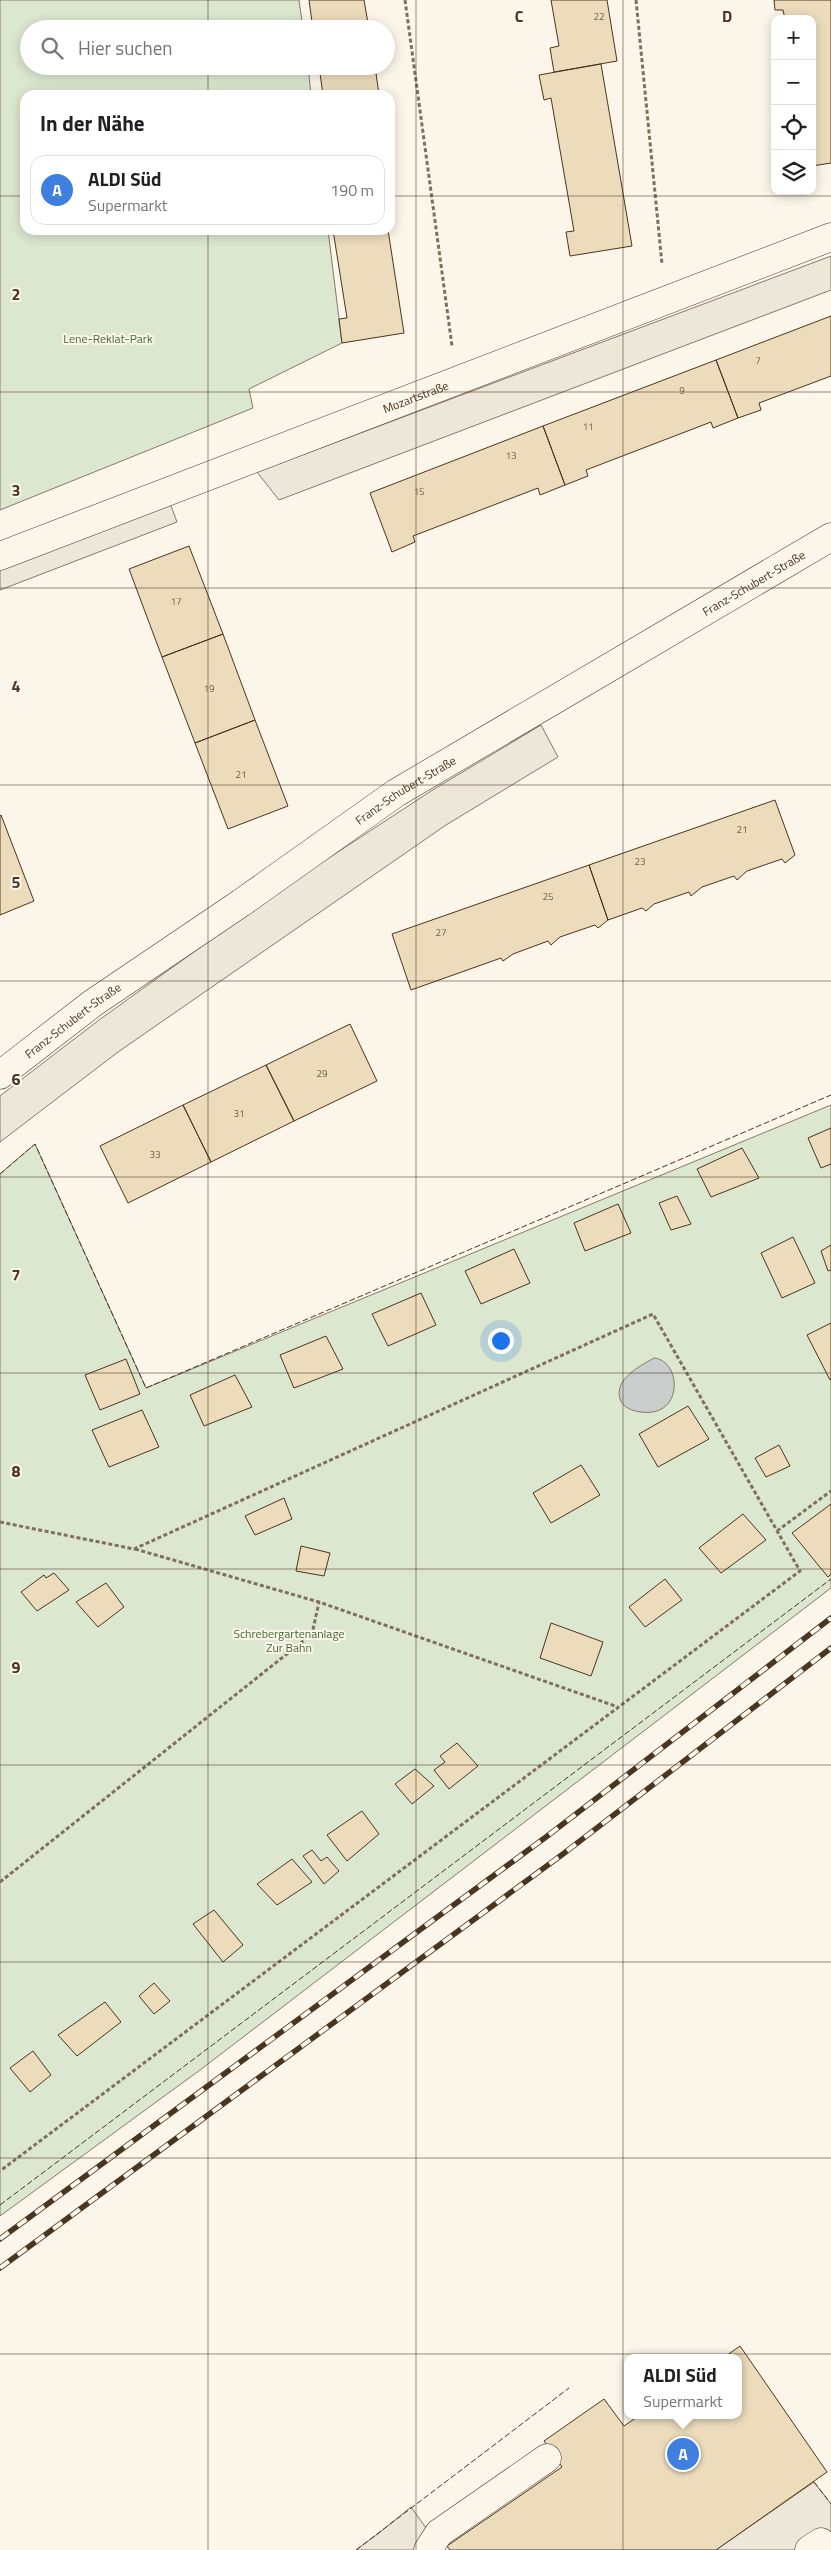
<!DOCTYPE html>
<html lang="de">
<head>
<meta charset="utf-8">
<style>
	:root { --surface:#fff; --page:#f2f2f2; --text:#202124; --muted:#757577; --line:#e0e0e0; --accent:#c62828 }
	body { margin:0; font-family:"Titillium Web",sans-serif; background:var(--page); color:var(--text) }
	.controls { position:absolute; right:15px; top:15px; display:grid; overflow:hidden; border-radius:10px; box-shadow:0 2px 12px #0003 }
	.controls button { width:45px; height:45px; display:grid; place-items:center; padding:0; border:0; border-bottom:1px solid var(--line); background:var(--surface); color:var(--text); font:25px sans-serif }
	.you { position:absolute; left:500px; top:1340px; width:18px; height:18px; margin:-12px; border:4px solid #fff; border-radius:50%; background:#1a73e8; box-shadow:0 0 0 8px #1a73e833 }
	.badge { display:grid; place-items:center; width:32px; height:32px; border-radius:50%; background:var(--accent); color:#fff; font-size:16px; font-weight:700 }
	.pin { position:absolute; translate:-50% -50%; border:2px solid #fff; box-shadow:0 1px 5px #0006 }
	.popup { position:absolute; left:624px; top:2354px; width:118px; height:65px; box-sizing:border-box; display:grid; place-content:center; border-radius:10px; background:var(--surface); filter:drop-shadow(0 1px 4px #0005); font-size:16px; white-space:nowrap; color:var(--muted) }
	.popup b { font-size:19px; color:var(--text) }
	.popup::after { content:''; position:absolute; left:50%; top:100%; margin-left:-10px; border:10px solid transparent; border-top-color:var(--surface) }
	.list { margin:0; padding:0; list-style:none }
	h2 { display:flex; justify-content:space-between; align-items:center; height:65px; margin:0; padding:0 20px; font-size:21px }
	h2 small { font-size:16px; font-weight:400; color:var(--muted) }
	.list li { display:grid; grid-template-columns:32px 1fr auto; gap:15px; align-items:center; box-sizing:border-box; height:70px; margin:0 10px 10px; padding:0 10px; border:1px solid var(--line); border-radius:15px }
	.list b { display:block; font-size:19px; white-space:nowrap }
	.list p { margin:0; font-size:16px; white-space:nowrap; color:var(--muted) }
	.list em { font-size:16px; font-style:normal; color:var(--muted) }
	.icon { flex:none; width:28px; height:28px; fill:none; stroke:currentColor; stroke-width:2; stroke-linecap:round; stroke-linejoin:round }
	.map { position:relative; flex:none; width:831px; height:2550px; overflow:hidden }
	.search { position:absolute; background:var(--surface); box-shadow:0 2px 12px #0003; left:20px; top:20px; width:375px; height:55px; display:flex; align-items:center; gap:12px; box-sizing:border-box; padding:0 18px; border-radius:28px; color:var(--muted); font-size:19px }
	.panel { position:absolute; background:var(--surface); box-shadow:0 2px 12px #0003; left:20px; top:90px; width:375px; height:145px; border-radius:15px }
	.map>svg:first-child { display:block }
	.green { fill:#dce7d0; stroke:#887966 }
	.parking { fill:#ede7d9; stroke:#887966 }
	.water { fill:#c9cecd; stroke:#887966 }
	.building { fill:#ecdcbc; stroke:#4a3520 }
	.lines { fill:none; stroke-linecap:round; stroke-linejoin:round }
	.minor-casing { stroke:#4a3520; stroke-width:29 }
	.path { stroke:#7f6f5c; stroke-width:3; stroke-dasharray:4 2.5; stroke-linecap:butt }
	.minor { stroke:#fbf6e9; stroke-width:28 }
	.rail-casing { stroke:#4a3520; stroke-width:5.5 }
	.rail { stroke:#fbf6e9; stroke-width:4; stroke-dasharray:11; stroke-linecap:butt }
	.fence { stroke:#4a3520; stroke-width:1; stroke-dasharray:6 2.5; stroke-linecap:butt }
	.grid { fill:none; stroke:#4a3520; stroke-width:1; stroke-opacity:0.55 }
	.labels { text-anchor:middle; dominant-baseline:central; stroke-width:4; stroke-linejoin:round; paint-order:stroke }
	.number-label { font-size:10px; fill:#725f47 }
	.park-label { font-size:12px; fill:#436837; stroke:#fbf6e9 }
	.street-label { font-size:12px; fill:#4a3520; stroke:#fbf6e9 }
	.grid-label { font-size:16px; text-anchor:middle; font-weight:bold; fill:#4a3520; stroke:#fbf6e9; stroke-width:4; stroke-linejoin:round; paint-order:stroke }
</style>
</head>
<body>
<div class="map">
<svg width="831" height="2550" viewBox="0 0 831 2550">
	<rect width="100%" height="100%" fill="#fbf6e9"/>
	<path class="green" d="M0 0H299L303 29H29V66H308L311 95H25V230H328L342 343 249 389 253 408 0 510Z
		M831 1105V1588L200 2070 0 2216V1174L35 1144 146 1388Z"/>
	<path class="parking" d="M831 256V290L279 500 257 472Z
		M170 503 177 522 0 590V569Z
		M541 725 558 757 446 825 118 1052 0 1142V1096L99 1020 283 888 431 791Z
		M814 2482 831 2504V2550H716Z
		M411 2507 442 2550H356L379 2533Z"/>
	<path class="water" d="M654 1358C682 1361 684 1418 641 1412 633 1411 623 1408 620 1399 614 1379 640 1366 654 1358Z"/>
	<path class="building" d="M309 0H364L369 29H313Z
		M551 0H607L617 61 554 72 550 48 559 46Z
		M774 0H831V163L812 166V19H785L783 10H775Z
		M601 64 632 246 570 256 566 232 574 231 551 98 544 100 539 75Z
		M319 66H375L379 95H323Z
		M333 230H388L404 333 342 343 339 319 347 318Z
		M831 316V376L759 403 761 410 738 418 716 360Z
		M716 360 738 418 713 428 711 422 586 470 588 476 565 485 543 426Z
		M543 426 565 485 540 495 538 488 413 536 415 542 392 552 370 493Z
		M189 546 223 634 162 657 129 569Z
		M223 634 255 720 195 743 162 657Z
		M255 720 288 806 228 829 195 743Z
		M775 800 795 855 785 863 782 859 747 871 737 880 734 876 702 887 691 896 689 892 654 904 646 911 642 908 608 920 589 865Z
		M1 815 34 901 0 915V816Z
		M589 865 608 920 598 928 595 925 560 937 551 945 548 941 513 954 503 961 501 958 411 990 392 934Z
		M350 1024 377 1081 294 1121 266 1065Z
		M266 1065 294 1121 211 1162 183 1105Z
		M183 1105 211 1162 128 1203 100 1146Z
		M831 1128V1164L821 1168 808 1138Z
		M742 1148 759 1178 711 1197 697 1169Z
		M677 1196 691 1224 671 1230 659 1203Z
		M618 1204 631 1233 585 1251 574 1223Z
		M793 1237 815 1283 782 1298 761 1253Z
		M831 1245V1270L828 1271 821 1251Z
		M514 1249 530 1283 481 1304 465 1271Z
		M421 1293 436 1325 388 1346 372 1314Z
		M831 1323V1379L830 1380 807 1335Z
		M326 1336 343 1369 294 1388 280 1355Z
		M126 1359 140 1394 100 1410 85 1375Z
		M235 1375 252 1407 204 1426 190 1395Z
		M688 1406 709 1439 658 1467 639 1434Z
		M142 1410 159 1447 109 1467 92 1430Z
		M779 1445 790 1466 766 1477 755 1458Z
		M581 1465 600 1495 551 1523 533 1493Z
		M284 1498 292 1519 255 1535 245 1516Z
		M831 1504V1574L828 1577 792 1533Z
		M743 1514 766 1540 721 1573 699 1548Z
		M301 1546 330 1553 324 1576 296 1571Z
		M54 1573 69 1590 37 1611 21 1592 44 1575 46 1578Z
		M665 1579 682 1600 645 1627 629 1607Z
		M106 1583 124 1607 98 1627 76 1602Z
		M551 1623 603 1642 591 1676 540 1658Z
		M457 1743 478 1766 449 1789 434 1770 445 1762 440 1756Z
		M415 1769 434 1786 412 1804 395 1784Z
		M362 1811 379 1834 347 1861 327 1835Z
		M312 1850 321 1861 327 1857 339 1871 324 1884 303 1856Z
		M292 1859 312 1882 277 1905 257 1884Z
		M214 1910 243 1945 223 1962 193 1924Z
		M154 1983 170 2001 154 2014 139 1996Z
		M105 2002 121 2022 77 2056 58 2035Z
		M33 2051 51 2075 30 2092 10 2068Z
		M740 2346 827 2472 716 2550H450L447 2546 562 2467 544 2441 604 2399 624 2426 640 2415H738V2358H723Z"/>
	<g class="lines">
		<defs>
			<g id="minor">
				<path id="s1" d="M0 556 831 237"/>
				<path id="s2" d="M0 1075 93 1003 241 903 396 793 831 537"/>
				<path d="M428 2550 439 2533 547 2458"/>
				<path d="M809 2550 821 2542 827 2550"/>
			</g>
		</defs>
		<use href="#minor" class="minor-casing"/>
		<path class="path" d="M405 0 452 346
			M636 0 662 264
			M0 1522 134 1549 653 1314 800 1571 0 2171
			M777 1531 831 1491
			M135 1549 319 1602 618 1707
			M0 1882 312 1634 319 1602"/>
		<use href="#minor" class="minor"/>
		<defs>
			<path id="rail" d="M0 2239 546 1837 831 1618
				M0 2268 563 1854 831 1648"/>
		</defs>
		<use href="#rail" class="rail-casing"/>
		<use href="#rail" class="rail"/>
		<path class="fence" d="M0 1174 35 1144 146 1388 831 1095
			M0 2205 831 1579
			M814 2482 831 2504
			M356 2550 569 2388"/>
	</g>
	<path class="grid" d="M208 0V29M416 0V2550M623 0V2550M208 66V95M0 196H25M390 196H831M208 230V2550M0 392H831M0 588H831M0 785H831M0 981H831M0 1177H831M0 1373H831M0 1569H831M0 1765H831M0 1962H831M0 2158H831M0 2354H831"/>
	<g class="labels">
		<g class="number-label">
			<text x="599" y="16">22</text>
			<text x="758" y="360">7</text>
			<text x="682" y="390">9</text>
			<text x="588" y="426">11</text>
			<text x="511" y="455">13</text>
			<text x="419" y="491">15</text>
			<text x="176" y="601">17</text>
			<text x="209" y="688">19</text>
			<text x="241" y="774">21</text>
			<text x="742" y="829">21</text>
			<text x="640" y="861">23</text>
			<text x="548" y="896">25</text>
			<text x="441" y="932">27</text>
			<text x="322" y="1073">29</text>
			<text x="239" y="1113">31</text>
			<text x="155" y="1154">33</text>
		</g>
		<g class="park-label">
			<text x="108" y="338">Lene-Reklat-Park</text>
			<text x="289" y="1633">Schrebergartenanlage<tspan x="289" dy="14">Zur Bahn</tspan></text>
		</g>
		<g class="street-label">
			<text stroke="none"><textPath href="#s1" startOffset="445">Mozartstraße</textPath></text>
			<text stroke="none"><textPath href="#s2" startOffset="901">Franz-Schubert-Straße</textPath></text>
			<text stroke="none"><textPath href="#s2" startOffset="496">Franz-Schubert-Straße</textPath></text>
			<text stroke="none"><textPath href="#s2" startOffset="91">Franz-Schubert-Straße</textPath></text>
		</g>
	</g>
	<g class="grid-label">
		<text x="519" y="22">C</text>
		<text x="727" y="22">D</text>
		<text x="16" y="300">2</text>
		<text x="16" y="496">3</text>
		<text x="16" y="692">4</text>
		<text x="16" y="888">5</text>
		<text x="16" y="1085">6</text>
		<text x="16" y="1281">7</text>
		<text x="16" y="1477">8</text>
		<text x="16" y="1673">9</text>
	</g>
</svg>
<div class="controls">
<button>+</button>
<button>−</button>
<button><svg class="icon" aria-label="locate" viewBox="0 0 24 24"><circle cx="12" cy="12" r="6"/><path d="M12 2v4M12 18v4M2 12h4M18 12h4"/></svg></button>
<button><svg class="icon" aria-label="layers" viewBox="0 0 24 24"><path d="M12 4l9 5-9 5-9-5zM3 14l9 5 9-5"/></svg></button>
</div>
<div class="you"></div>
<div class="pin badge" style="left:683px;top:2454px;background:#3f7fe0">A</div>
<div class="popup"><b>ALDI Süd</b>Supermarkt</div>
<div class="search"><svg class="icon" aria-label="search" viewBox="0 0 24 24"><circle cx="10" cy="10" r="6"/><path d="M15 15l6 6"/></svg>Hier suchen</div>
<section class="panel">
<h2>In der Nähe<small></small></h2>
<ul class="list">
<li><span class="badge" style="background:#3f7fe0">A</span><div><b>ALDI Süd</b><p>Supermarkt</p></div><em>190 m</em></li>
</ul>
</section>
</div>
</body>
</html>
